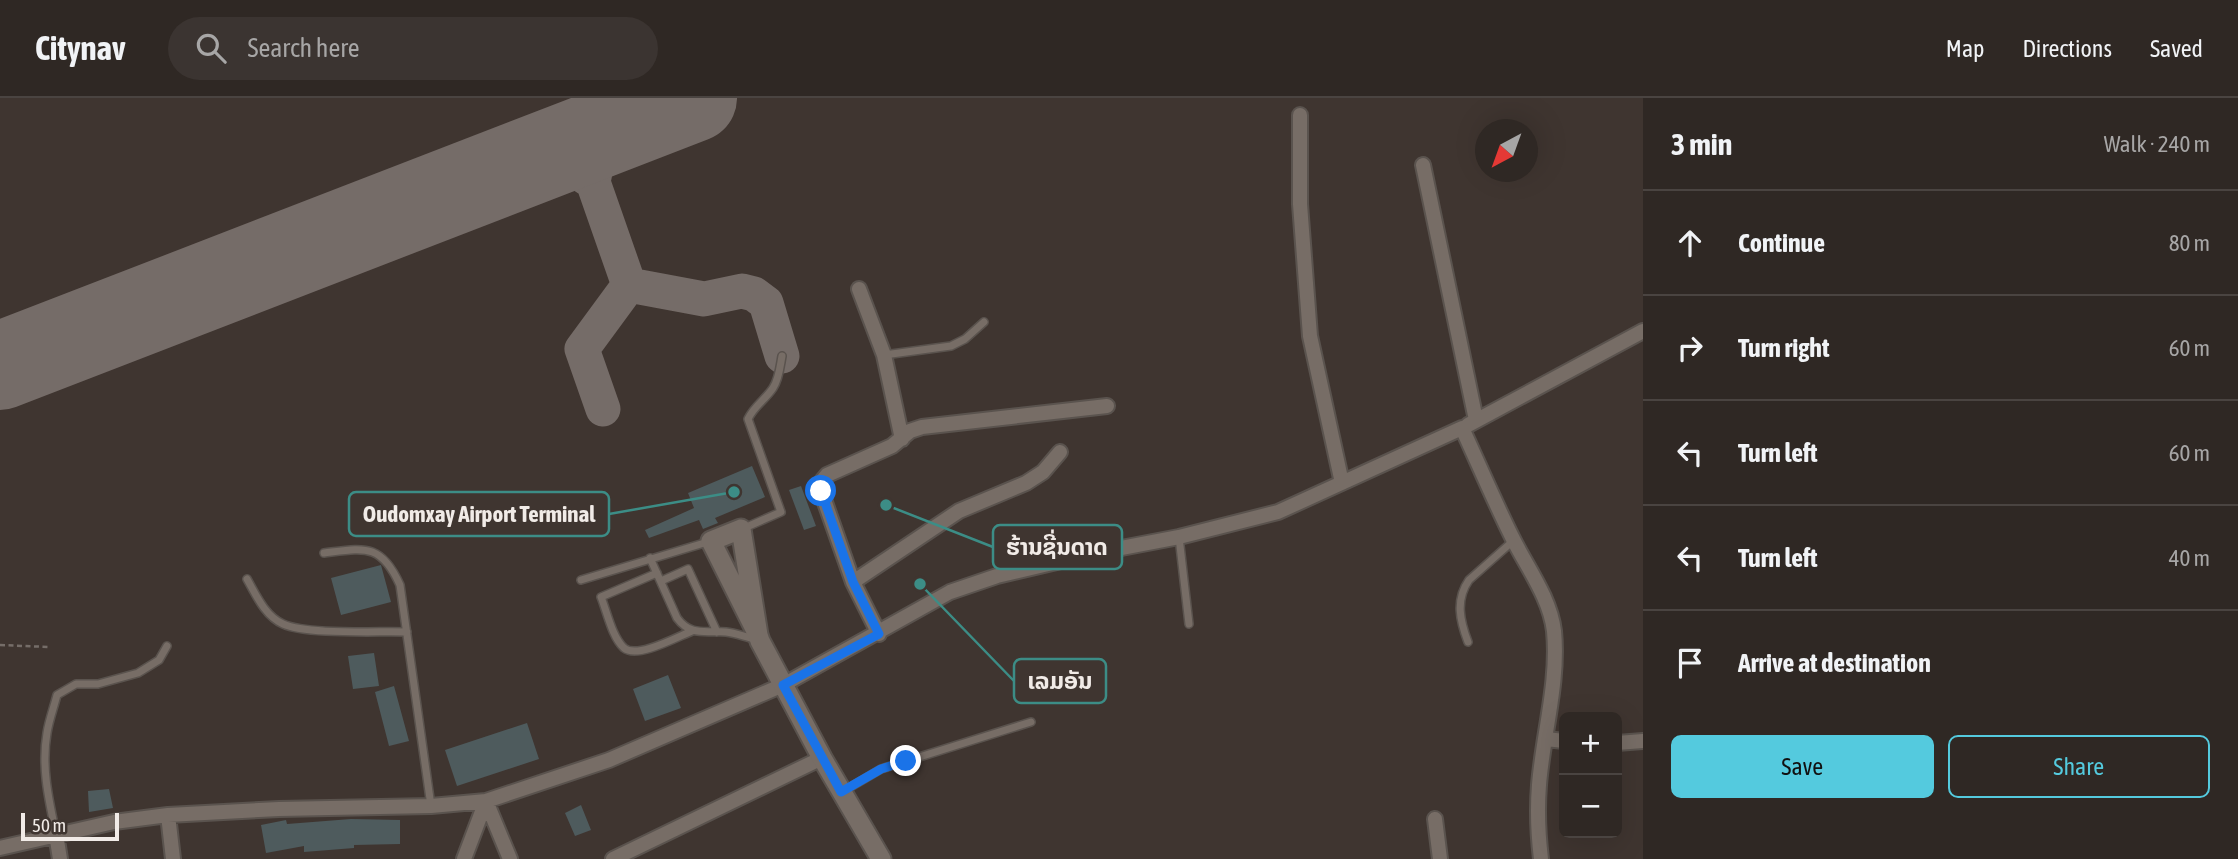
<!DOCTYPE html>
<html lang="en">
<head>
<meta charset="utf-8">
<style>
	:root { --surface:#2f2824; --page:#3b3431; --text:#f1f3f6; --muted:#a7a6a6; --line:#4a4441; --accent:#54cade }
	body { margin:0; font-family:"Asap Condensed","Noto Sans Lao",sans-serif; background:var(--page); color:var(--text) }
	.controls { position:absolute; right:21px; bottom:21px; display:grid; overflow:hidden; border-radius:10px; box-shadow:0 7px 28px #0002 }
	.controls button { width:63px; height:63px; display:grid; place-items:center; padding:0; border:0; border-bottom:2px solid var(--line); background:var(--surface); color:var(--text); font:35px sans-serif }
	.compass { position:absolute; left:1475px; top:21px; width:63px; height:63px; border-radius:50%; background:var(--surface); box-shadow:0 7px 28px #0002; rotate:221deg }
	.scale { position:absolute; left:21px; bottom:18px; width:98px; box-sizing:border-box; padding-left:7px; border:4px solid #f1ebe7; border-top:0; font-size:19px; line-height:24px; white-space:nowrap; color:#f1ebe7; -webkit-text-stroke:5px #3f3530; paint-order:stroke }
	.stop { position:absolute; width:21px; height:21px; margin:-16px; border:5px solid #1a73e8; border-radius:50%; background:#fff }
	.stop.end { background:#1a73e8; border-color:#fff; box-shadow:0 2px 7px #0008 }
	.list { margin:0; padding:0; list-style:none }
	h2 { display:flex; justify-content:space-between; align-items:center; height:91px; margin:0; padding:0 28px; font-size:30px }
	h2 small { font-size:23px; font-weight:400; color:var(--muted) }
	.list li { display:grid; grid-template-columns:46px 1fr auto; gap:21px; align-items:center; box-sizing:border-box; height:105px; padding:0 28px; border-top:2px solid var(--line) }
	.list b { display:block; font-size:26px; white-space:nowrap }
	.list em { font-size:23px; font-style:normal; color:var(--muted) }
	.actions { display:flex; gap:14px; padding:21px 28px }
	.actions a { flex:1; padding:16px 0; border:2px solid var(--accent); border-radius:10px; text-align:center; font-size:24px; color:var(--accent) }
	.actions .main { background:var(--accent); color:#111 }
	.icon { flex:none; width:38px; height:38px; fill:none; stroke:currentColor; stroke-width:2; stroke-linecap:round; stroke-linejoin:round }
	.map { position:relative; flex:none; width:1643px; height:761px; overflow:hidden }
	header { display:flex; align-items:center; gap:42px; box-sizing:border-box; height:98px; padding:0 35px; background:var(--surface); border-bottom:2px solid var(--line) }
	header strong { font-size:33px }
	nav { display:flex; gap:38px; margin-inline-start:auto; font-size:24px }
	.search { width:490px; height:63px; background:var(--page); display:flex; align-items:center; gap:18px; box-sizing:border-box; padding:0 24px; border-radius:38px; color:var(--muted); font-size:26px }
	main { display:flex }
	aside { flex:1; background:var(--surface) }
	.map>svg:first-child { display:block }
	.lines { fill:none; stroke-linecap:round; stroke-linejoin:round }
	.taxiway { stroke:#756c68; stroke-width:35 }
	.runway { stroke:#756c68; stroke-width:88 }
	.building { fill:#4e5b5d }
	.lane-casing { stroke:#5a534e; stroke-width:10 }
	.street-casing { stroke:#5a534e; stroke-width:18 }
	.secondary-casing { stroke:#5a534e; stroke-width:23 }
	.path { stroke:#756d68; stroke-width:2.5; stroke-dasharray:5 3.5; stroke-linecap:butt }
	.lane { stroke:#776d66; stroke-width:7 }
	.street { stroke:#776d66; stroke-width:14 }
	.secondary { stroke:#776d66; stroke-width:19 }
	.route { stroke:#1a73e8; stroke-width:9 }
	.leader { fill:none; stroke:#3c8d86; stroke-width:2.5 }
	.callout-dot { fill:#3c8d86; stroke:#3f3530; stroke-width:2.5 }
	.callout { fill:#3f3530; stroke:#3c8d86; stroke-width:2.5 }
	.callout-label { font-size:23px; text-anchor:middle; font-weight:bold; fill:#f1ebe7 }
</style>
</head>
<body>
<header>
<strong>Citynav</strong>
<div class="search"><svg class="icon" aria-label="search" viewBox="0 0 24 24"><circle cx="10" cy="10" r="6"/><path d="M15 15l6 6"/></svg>Search here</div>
<nav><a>Map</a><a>Directions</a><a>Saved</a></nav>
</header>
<main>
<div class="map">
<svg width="1643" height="761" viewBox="0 0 1643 761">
	<rect width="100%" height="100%" fill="#3f3530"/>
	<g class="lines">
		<path class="taxiway" d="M616 30 598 59 593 84 629 187
			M521 67C552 64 567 66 593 84
			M629 187 704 201 742 193 754 196 766 205 782 258
			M603 311 582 251 629 187"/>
		<path class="runway" d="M0 268 693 0"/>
	</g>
	<path class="building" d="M752 368 765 399 715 420 718 425 703 431 699 422 649 440 645 432 694 410 688 395Z
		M801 388 816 428 804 432 789 392Z
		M381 467 391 504 341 517 331 480Z
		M374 555 379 588 353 591 348 558Z
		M668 577 681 610 645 623 633 591Z
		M394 588 409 643 389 648 375 594Z
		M527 625 539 661 457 688 445 652Z
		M109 691 113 710 89 714 88 693Z
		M581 707 591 732 575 738 565 715Z
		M351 721 400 722V746L354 747V750L304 754V748L266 755 261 727 286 722 287 726Z"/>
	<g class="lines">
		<defs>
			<path id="lane" d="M884 257 951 248 965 241 984 224
				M742 431 781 414 748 321C754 308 765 302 773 290 779 281 780 269 782 258
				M1179 439 1189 526
				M324 455C365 450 381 445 400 487L431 708
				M650 460 677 520C691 539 706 532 726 534 736 535 745 539 755 541
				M657 475 601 499C607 514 612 539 624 550 637 561 677 539 692 533
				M247 481C256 497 265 518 283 526 307 537 378 533 407 534
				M581 482 711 443
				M661 483 688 471 717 534
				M1468 544C1460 523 1455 502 1469 482L1513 443
				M842 694 881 671 1031 624
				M56 736C49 703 41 669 47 635 49 622 54 609 57 597L76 586H98L138 575 159 562 167 548"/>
			<path id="street" d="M1300 17V106L1310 238 1342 385
				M1423 67 1476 322
				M859 191 884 257 902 341
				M1468 327 1643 233
				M853 484 959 413 1026 385 1043 374 1060 354
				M879 536 853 484 821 393 822 383 827 377 892 348 910 333 922 329 1107 308
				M1546 641 1564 643
				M1617 645 1643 643
				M486 703 510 761
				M168 717 173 761
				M1435 721 1440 761
				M56 736 60 761
				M0 750 114 724 168 717 279 711 431 708 486 703 609 662 783 587 950 494 997 478 1095 455 1179 439 1278 414 1462 330C1479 367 1495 405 1513 441 1528 471 1550 500 1554 533 1559 584 1543 636 1539 687 1537 712 1538 736 1541 761
				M464 761 486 703
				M613 761 822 660"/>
			<path id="secondary" d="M758 537 741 431 711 443 758 537 760 543 822 660 881 761"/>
		</defs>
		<use href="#lane" class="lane-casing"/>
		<use href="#street" class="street-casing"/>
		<use href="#secondary" class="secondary-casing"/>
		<path class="path" d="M0 547 48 549"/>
		<use href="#lane" class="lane"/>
		<use href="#street" class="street"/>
		<use href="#secondary" class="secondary"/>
	</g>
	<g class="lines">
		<path class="route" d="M821 393 853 484 879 536 783 587 841 694 881 671 906 663"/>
	</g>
	<path class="leader" d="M734 394L609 416M886 407L993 449M920 486L1014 583"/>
	<g class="callout-dot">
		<circle cx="734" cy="394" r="7"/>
		<circle cx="886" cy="407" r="7"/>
		<circle cx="920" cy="486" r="7"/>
	</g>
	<g class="callout">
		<rect x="349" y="394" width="260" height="44" rx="7"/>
		<rect x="993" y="427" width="129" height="44" rx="7"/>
		<rect x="1014" y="561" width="92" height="44" rx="7"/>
	</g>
	<g class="callout-label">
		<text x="479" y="424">Oudomxay Airport Terminal</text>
		<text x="1057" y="457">ຮ້ານຊີ່ນດາດ</text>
		<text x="1060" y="591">ເລມອັນ</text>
	</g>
</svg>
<div class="controls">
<button>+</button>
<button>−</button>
</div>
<svg class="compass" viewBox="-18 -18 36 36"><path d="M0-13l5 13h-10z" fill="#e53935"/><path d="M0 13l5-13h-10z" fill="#a7a6a6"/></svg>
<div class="scale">50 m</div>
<div class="stop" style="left:821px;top:393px"></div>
<div class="stop end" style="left:906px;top:663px"></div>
</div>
<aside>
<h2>3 min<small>Walk · 240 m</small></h2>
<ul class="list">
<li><svg class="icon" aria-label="ahead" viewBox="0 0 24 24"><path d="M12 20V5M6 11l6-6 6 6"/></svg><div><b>Continue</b></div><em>80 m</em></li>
<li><svg class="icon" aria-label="right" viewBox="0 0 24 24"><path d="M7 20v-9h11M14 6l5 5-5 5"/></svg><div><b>Turn right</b></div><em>60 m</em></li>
<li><svg class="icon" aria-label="left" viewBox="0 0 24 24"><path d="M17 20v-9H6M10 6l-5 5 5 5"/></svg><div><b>Turn left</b></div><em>60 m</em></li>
<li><svg class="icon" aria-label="left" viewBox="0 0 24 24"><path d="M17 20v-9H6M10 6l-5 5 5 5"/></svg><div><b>Turn left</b></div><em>40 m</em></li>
<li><svg class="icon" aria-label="arrive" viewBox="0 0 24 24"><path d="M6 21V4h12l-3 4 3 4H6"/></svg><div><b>Arrive at destination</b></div></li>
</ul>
<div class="actions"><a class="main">Save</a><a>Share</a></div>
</aside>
</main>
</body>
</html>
